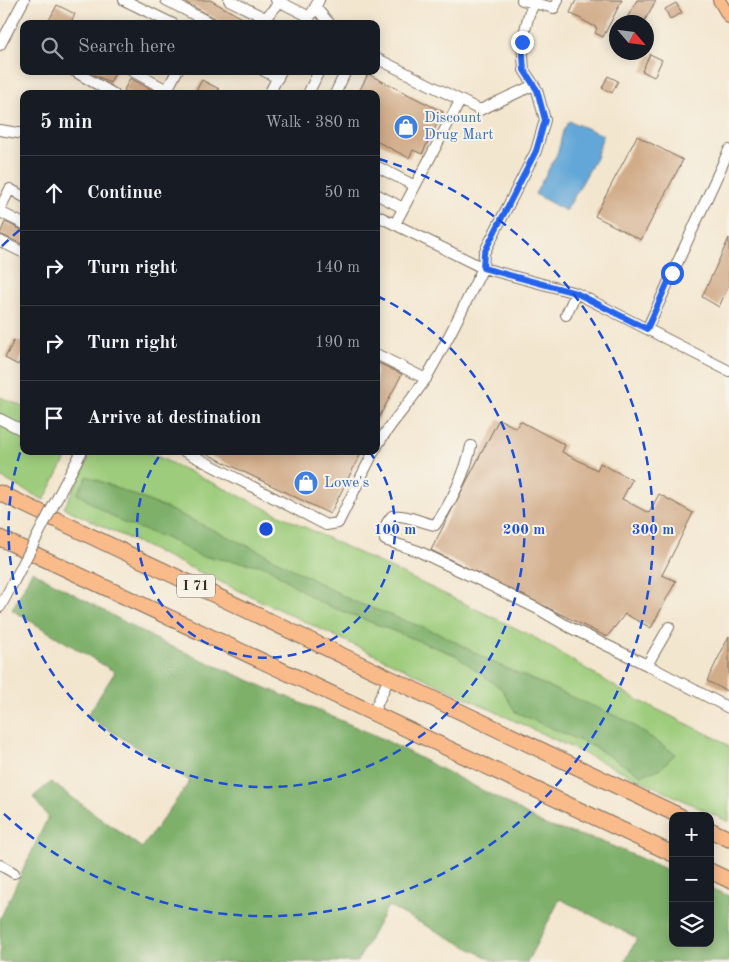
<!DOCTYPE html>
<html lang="en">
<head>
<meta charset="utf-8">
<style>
	:root { --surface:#171b24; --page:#242831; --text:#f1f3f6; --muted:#9ea1a6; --line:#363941 }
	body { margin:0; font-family:"Old Standard TT",serif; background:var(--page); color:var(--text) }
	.controls { position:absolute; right:15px; bottom:15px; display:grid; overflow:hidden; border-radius:10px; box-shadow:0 2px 12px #0003 }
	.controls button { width:45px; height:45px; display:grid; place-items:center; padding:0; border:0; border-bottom:1px solid var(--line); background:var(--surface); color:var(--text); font:25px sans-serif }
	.compass { position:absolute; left:609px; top:15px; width:45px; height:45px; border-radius:50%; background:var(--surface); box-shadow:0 2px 12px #0003; rotate:118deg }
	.stop { position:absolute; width:15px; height:15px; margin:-11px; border:4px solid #2563eb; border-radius:50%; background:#fff }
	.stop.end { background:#2563eb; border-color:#fff; box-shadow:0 1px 5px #0008 }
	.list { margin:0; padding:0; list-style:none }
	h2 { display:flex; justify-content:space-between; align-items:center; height:65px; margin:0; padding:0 20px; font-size:21px }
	h2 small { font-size:16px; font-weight:400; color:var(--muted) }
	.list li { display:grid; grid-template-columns:32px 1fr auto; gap:15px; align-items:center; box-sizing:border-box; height:75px; padding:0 20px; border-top:1px solid var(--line) }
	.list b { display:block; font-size:19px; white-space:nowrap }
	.list em { font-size:16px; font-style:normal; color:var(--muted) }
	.icon { flex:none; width:28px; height:28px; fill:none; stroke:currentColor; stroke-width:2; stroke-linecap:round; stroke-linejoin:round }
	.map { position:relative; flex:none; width:729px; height:962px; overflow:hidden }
	.search { position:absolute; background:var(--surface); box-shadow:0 2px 12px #0003; left:20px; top:20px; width:360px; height:55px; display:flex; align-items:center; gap:12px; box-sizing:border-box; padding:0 18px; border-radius:10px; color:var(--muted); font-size:19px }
	.panel { position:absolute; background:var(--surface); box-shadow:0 2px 12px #0003; left:20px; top:90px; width:360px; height:365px; border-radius:10px }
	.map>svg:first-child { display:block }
	.green { fill:#9dcc7b; stroke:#6c7b4c }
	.forest { fill:#7eb06b; stroke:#5c6d44 }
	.water { fill:#63a7d8; stroke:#4f687b }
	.building { fill:#d1ac89 }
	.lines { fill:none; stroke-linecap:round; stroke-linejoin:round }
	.minor-casing { stroke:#7b6c5c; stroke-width:12 }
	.major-casing { stroke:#7b6c5c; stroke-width:14 }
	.highway-casing { stroke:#7b6c5c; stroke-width:17 }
	.minor { stroke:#fff; stroke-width:10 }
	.major { stroke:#fabb8b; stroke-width:12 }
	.highway { stroke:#fabb8b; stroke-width:15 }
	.minor-bridge-casing { stroke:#7b6c5c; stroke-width:12; stroke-linecap:butt }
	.minor-bridge { stroke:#fff; stroke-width:10 }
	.route { stroke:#2563eb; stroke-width:6 }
	.ring { fill:none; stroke:#1d4ed8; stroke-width:2.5; stroke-dasharray:9 6 }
	.labels { text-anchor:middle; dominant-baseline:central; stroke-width:4; stroke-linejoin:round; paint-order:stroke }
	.shield { fill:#f7f3e8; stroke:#73665b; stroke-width:1 }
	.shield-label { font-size:14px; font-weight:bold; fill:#3b2a1e }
	.shop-label { font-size:15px; fill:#366cbe; stroke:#f7f3e8; text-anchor:start }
	.centre { fill:#1d4ed8; stroke:#f7f3e8; stroke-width:2.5 }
	.ring-label { font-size:15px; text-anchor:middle; font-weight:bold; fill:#1d4ed8; stroke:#f7f3e8; stroke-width:4; stroke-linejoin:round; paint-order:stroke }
</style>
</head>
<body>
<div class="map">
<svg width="729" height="962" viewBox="0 0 729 962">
	<rect width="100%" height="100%" fill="#f7f3e8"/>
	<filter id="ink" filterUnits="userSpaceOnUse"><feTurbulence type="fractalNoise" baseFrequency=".02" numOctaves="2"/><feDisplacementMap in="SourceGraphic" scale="10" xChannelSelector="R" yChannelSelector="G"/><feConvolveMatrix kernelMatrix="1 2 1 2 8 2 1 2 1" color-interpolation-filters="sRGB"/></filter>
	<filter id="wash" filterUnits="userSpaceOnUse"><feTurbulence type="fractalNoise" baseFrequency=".0096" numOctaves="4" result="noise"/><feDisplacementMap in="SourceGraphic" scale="20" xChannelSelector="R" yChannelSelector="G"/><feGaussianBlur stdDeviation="1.12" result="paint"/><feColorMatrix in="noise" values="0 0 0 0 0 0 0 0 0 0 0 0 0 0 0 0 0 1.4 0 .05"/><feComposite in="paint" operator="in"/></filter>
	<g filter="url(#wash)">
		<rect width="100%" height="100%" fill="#f3e6cf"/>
		<path class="green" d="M0 397 24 407V451H70L44 500 0 477Z
			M93 451H146L532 636 634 698 722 741 729 747V822L64 508Z"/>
		<path class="forest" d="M87 476 166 508 261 552 353 601 443 635 492 662 627 721 675 754 660 769 641 775 594 747 515 712 502 689 455 655 319 602 265 566 200 556 166 538 121 522 77 494Z
			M32 571 159 641 381 738 509 804 544 825 600 841 673 872V943H710V888L729 896V962H625L637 938 560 899 527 962H496L388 906 357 962H0V919L48 817 33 797 51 782 142 848 190 781 87 716 115 672 12 610Z"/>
		<path class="water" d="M569 121 603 135 596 158 566 211 535 194 558 152 563 131Z"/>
		<g id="blocks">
			<path class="building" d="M181 0H210L253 24H222L215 18Z
				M576 0H622L603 37 595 33 597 28 570 13Z
				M637 0H656L644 22H625Z
				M676 3 682 13 670 19 665 9Z
				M57 5 75 14 70 24H47Z
				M650 54 662 60 654 77 642 71Z
				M88 71H116L110 83Z
				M368 74 443 112 422 154 413 150 409 158 376 141V94H358Z
				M608 76 618 81 612 93 602 88Z
				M130 78 156 92 155 94H131L124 90Z
				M202 80 219 89 217 94H194Z
				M637 136 683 160 641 240 595 216Z
				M5 222 24 231V245L0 234Z
				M729 238V284L719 307 702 297Z
				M14 340 24 345V353L18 365 5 358Z
				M376 362 402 374 376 423Z
				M499 419 516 428 520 421 565 445 562 452 597 470 600 463 632 480 622 499 649 513 659 494 693 513 662 575 676 581 651 628 625 614 607 637 431 550Z
				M201 451H362L330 514Z
				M729 636V692L707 681Z"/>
		</g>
	</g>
	<g filter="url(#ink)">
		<use href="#blocks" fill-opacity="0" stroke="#7b6c5c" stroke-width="1"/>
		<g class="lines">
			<defs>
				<path id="minor" d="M124 0 173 24
					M166 0 212 24
					M229 0 265 18
					M276 0 310 17
					M522 0 554 8 558 0
					M315 7 330 24
					M260 24 280 2
					M306 24 319 0
					M0 45 24 0
					M376 58 480 110 534 85
					M74 71 114 94
					M132 71 167 90
					M264 71 278 78
					M165 94 177 71
					M269 94 281 71
					M308 94 319 71
					M335 94 346 71
					M0 130 24 134
					M729 150 647 329 729 371
					M376 166 415 186
					M376 194 403 208
					M0 208 10 189 24 197
					M0 212 24 224
					M376 215 483 268 576 293
					M395 224 460 101
					M0 241 24 253
					M566 315 576 293 647 329
					M376 354 426 379
					M0 419 24 431
					M471 446C466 471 451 504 435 525 420 522 406 514 392 516 385 524 383 530 385 540L418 551 475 578 538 609 569 627 647 665
					M376 448C389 423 411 403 426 378 447 343 464 305 483 268L484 253 536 151 545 120 537 90 524 70 522 42 529 14 536 0
					M184 451 326 525 338 523 374 451
					M63 487 82 451
					M0 607 13 583
					M669 627 647 665 729 708
					M373 713 389 678
					M0 865 14 873"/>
				<path id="major" d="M719 0 729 17"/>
				<path id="highway" d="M0 493 680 816
					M0 538 673 854
					M710 830 729 839
					M710 871 729 880"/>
			</defs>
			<use href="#minor" class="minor-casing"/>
			<use href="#major" class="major-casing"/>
			<use href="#highway" class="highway-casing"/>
			<use href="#minor" class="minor"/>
			<use href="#major" class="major"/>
			<use href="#highway" class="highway"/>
			<defs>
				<path id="minor-bridge" d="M13 583 63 487"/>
			</defs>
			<use href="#minor-bridge" class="minor-bridge-casing"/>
			<use href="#minor-bridge" class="minor-bridge"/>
		</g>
	</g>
	<g class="lines" filter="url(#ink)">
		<path class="route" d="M522 42 524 70 537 90 545 120 536 151 484 253 483 268 576 293 647 329 672 273"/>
	</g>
	<g class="ring">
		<path d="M369 451A129 129 0 1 1 163 451"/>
		<path d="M377 296A258 258 0 1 1 24 441"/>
		<path d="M2 246A387 387 0 0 1 22 228M379 159A387 387 0 1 1 2 812"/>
	</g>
	<defs>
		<symbol id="shop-disc" viewBox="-11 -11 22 22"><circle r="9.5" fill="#3f7fe0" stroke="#f7f3e8"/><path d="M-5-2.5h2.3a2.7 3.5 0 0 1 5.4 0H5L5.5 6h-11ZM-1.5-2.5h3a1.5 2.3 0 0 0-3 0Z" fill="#fff"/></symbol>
	</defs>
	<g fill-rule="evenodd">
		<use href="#shop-disc" x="392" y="113" width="28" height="28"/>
		<use href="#shop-disc" x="292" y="469" width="28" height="28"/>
	</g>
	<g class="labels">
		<rect class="shield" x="177" y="574.5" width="38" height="23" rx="4"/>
		<g class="shield-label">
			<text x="196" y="586">I 71</text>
		</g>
		<g class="shop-label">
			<text x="424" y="118">Discount<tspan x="424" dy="17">Drug Mart</tspan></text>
			<text x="324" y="483">Lowe's</text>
		</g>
	</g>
	<circle cx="266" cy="529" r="8" class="centre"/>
	<g class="ring-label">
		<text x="395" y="534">100 m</text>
		<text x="524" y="534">200 m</text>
		<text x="653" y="534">300 m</text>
	</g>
</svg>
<div class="controls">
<button>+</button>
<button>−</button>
<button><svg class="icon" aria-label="layers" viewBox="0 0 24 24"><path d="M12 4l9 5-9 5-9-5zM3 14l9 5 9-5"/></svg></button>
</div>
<svg class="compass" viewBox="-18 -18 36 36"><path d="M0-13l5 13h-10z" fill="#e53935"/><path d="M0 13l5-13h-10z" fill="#9ea1a6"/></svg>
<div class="stop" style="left:672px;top:273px"></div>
<div class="stop end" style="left:522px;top:42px"></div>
<div class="search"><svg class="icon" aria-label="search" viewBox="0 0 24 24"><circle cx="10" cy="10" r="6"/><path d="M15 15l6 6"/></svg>Search here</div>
<section class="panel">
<h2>5 min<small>Walk · 380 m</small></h2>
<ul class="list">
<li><svg class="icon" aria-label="ahead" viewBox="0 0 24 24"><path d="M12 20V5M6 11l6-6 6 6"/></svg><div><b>Continue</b></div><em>50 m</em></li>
<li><svg class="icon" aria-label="right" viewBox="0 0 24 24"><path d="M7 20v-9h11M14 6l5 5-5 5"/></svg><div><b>Turn right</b></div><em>140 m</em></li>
<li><svg class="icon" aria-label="right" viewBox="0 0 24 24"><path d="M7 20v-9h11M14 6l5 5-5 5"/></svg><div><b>Turn right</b></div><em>190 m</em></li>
<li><svg class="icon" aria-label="arrive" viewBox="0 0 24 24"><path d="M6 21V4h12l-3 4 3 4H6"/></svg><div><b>Arrive at destination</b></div></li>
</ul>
</section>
</div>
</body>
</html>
